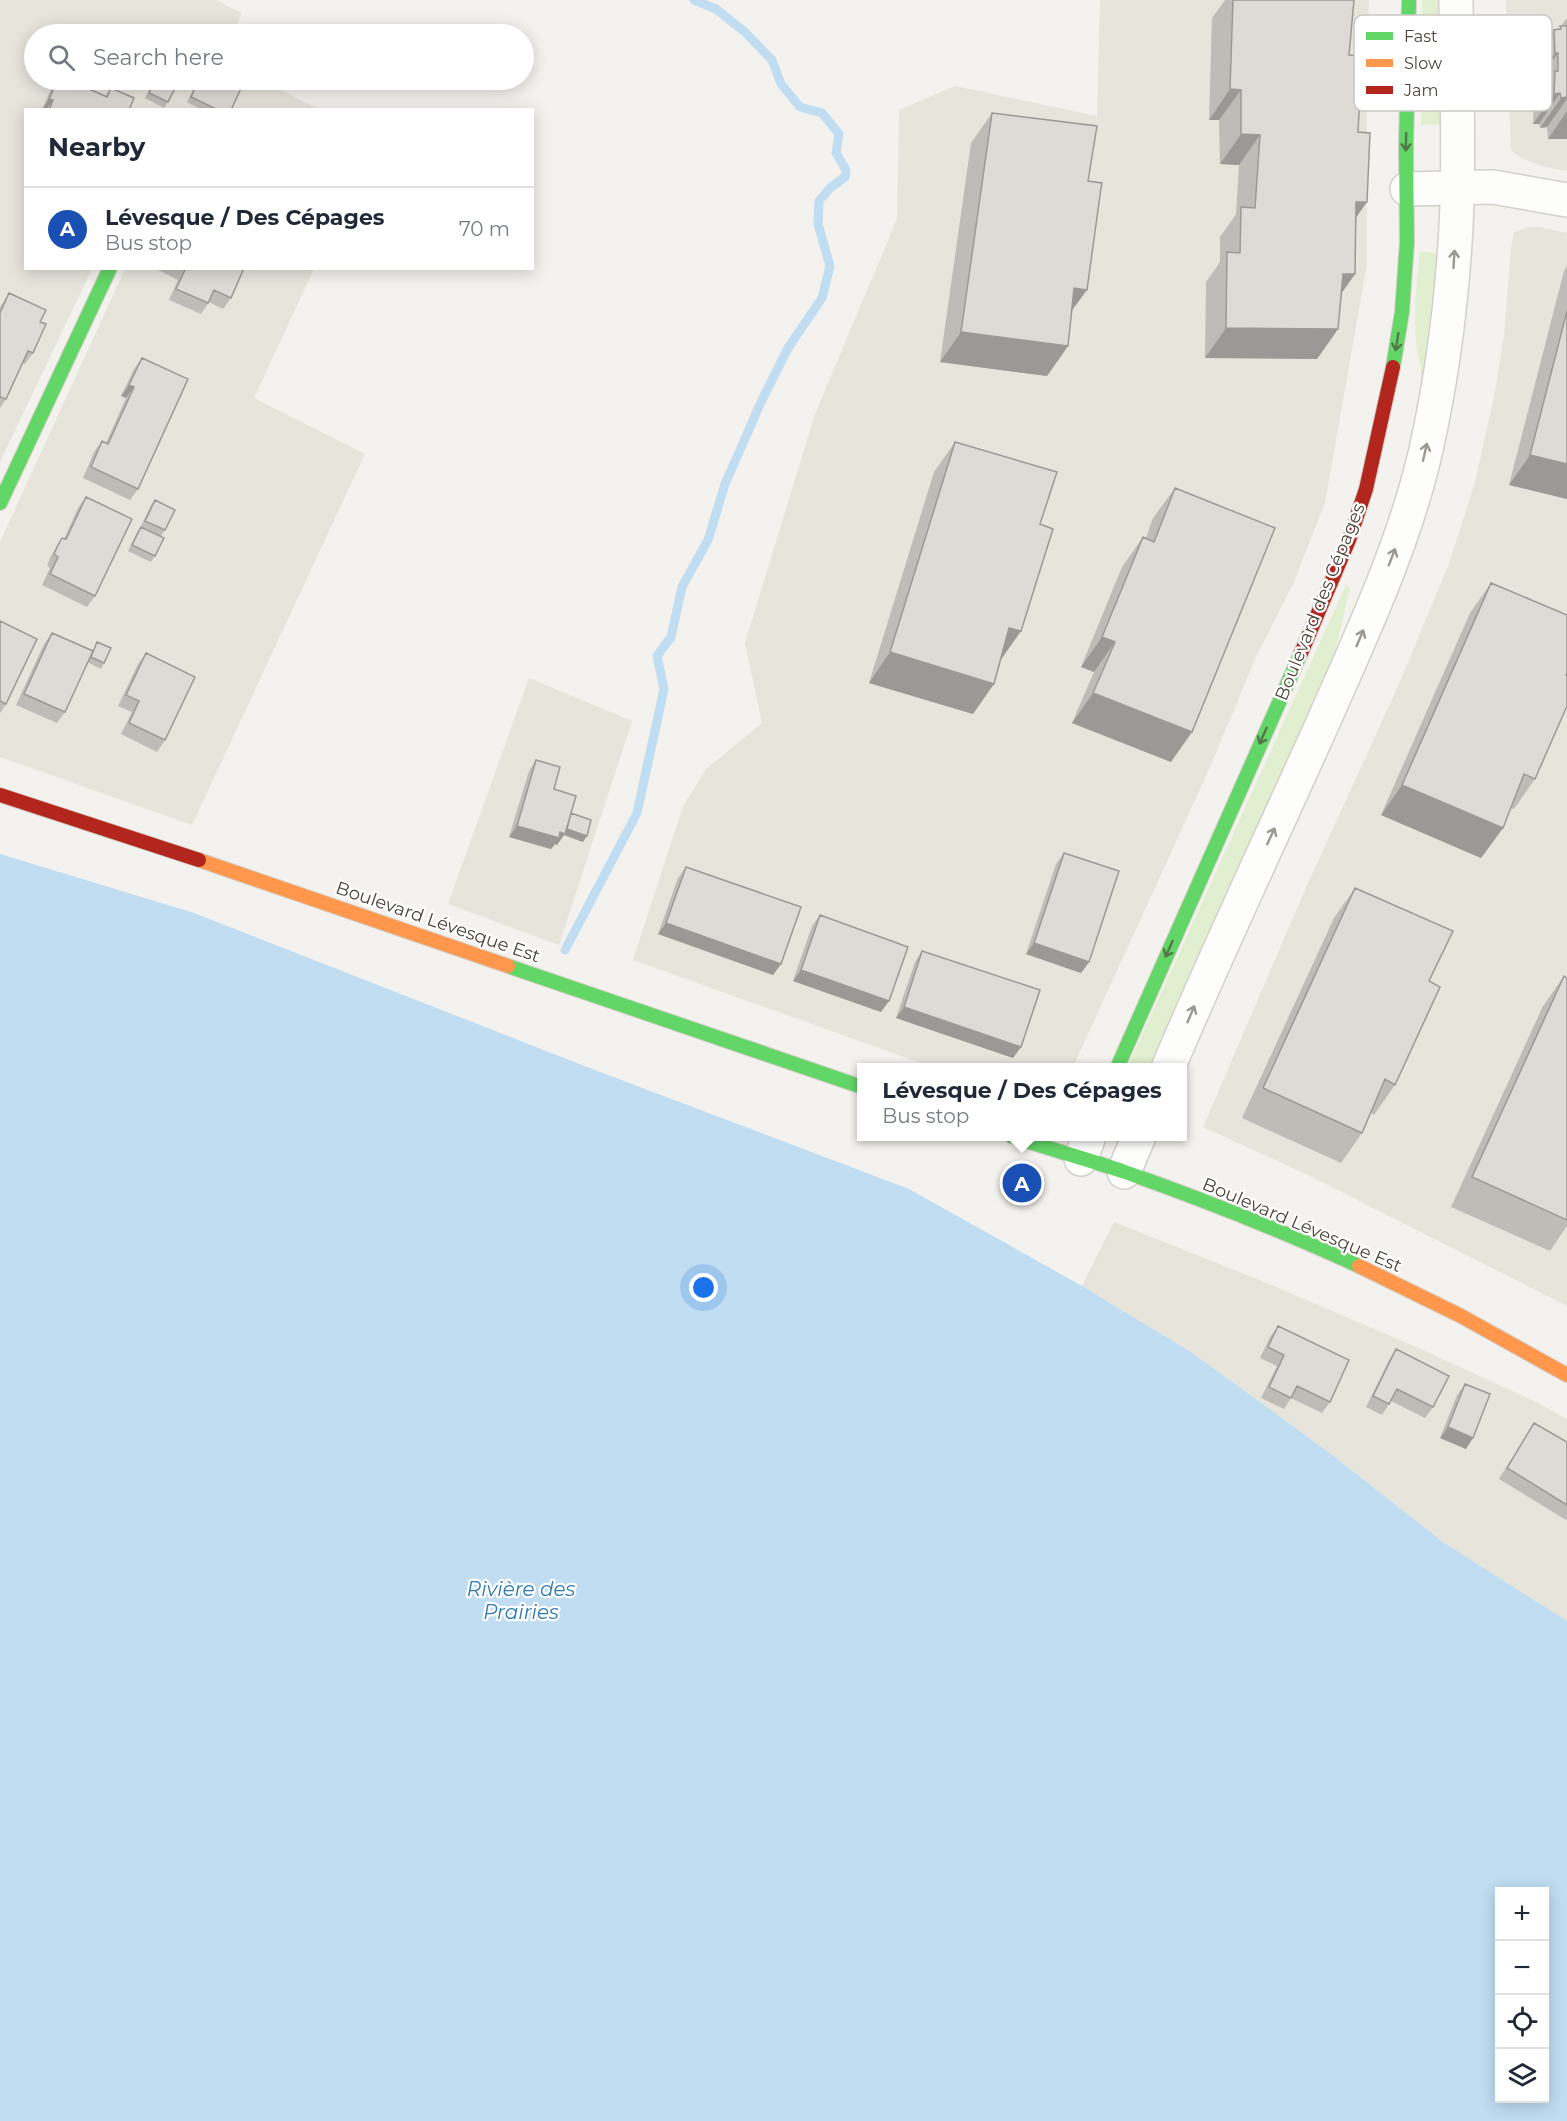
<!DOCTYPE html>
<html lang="en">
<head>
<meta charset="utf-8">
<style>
	:root { --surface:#fff; --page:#f6f6f7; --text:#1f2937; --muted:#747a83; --line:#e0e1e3; --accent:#868178 }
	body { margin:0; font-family:Montserrat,sans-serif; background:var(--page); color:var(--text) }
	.controls { position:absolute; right:18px; bottom:18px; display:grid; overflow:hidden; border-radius:0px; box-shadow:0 3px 15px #0003 }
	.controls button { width:54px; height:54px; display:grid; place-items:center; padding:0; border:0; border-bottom:2px solid var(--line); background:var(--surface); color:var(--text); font:30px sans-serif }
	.you { position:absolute; left:704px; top:1288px; width:21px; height:21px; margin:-15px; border:4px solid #fff; border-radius:50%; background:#1a73e8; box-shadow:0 0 0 9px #1a73e833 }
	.badge { display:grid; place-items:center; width:39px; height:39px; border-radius:50%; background:var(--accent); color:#fff; font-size:20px; font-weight:700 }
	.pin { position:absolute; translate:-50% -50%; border:3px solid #fff; box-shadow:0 2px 6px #0006 }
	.popup { position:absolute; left:857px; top:1063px; width:330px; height:78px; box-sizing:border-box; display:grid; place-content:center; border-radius:0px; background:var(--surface); filter:drop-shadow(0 2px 4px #0005); font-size:20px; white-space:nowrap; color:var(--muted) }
	.popup b { font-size:22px; color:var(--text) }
	.popup::after { content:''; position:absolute; left:50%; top:100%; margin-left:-12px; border:12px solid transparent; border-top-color:var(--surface) }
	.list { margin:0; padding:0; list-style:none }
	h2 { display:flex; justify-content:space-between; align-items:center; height:78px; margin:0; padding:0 24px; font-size:26px }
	h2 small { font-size:20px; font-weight:400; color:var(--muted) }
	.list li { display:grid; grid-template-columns:39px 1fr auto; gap:18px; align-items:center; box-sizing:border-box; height:84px; padding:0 24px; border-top:2px solid var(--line) }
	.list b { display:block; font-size:22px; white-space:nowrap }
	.list p { margin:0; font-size:20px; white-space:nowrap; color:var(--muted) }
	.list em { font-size:20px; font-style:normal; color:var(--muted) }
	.icon { flex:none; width:33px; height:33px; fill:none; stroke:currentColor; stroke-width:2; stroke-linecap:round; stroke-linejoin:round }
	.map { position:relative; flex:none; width:1567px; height:2121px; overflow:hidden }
	.search { position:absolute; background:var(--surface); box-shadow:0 3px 15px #0003; left:24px; top:24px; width:510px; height:66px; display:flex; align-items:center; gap:15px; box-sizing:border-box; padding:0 21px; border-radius:33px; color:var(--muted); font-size:22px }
	.panel { position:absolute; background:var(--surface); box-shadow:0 3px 15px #0003; left:24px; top:108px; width:510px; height:162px; border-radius:0px }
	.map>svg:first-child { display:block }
	.residential { fill:#e7e4dc }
	.green { fill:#e1eecf }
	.water { fill:#c0ddf1; fill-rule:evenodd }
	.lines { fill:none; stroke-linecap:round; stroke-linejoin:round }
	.stream { stroke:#c0ddf1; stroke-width:9 }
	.street-casing { stroke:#d2d0cb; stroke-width:36 }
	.fast-casing { stroke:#d3cfc5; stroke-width:16 }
	.slow-casing { stroke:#d3cfc5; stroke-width:16 }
	.jam-casing { stroke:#d3cfc5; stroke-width:16 }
	.street { stroke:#fdfdfc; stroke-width:33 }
	.fast { stroke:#63d668; stroke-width:14 }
	.slow { stroke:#ff974d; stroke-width:14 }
	.jam { stroke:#b3261e; stroke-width:14 }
	.wall { fill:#bfbcb8 }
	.shaded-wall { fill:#9b9996 }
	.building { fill:#dedbd6; stroke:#9b9996; stroke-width:1.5 }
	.oneway { stroke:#537749 }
	.oneway2 { stroke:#9b9791 }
	.labels { text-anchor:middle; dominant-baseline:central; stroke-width:4.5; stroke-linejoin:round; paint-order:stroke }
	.street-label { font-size:18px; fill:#4b4439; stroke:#fff }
	.water-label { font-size:20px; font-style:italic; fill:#2e7ab2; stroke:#fff }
	.key { fill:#fff; stroke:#c9c7c4; stroke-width:1.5 }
	.key-label { font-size:16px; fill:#4b4439 }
</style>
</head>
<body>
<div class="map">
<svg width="1567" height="2121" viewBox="0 0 1567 2121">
	<rect width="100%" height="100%" fill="#f4f2ee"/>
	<path class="residential" d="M0 0H216L242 13 233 34H34V80H262L318 109 26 110V268L92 269 0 462Z
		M1100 0H1369L1367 79V264L1325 503 1293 584 1258 653 1206 776 1073 1067H932L633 960 683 806 706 769 762 723 745 643 815 414 897 219 899 110 955 86 1097 116Z
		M1506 0H1567V171L1544 167 1521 158 1511 150Z
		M1529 227H1540L1567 233V1306L1304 1173 1203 1127 1308 883 1399 684 1450 561 1475 482 1495 392 1504 335 1511 248 1514 232Z
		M125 269H314L254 398 365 454 192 825 0 757V542Z
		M529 678 632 721 559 945 448 904Z
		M1114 1222 1267 1283 1421 1349 1536 1402 1567 1419V1621L1443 1542 1327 1451 1191 1352 1082 1286Z"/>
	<path class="green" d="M1422 0H1444V124L1421 125Z
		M1420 251 1441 254 1427 379 1421 378C1422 365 1417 354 1416 341 1413 311 1417 281 1420 251Z
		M1346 585 1350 588 1333 660 1153 1067 1127 1068Z"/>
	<path class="water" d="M0 854 194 913 587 1067 909 1189 1082 1286 1191 1352 1327 1451 1443 1542 1567 1621V2121H0ZM1500 1892H1544V2098H1500Z"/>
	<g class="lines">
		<path class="stream" d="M565 950 637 813 664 689 657 656 671 637 682 587 708 540 725 484 762 400 788 348 822 298 830 266 818 224 819 201 830 188 845 177 846 170 836 153 839 134 822 113 800 107 781 84 772 60 745 32 716 9 694 0"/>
		<defs>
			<path id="street" d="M1407 189 1493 187 1567 200
				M1168 1068C1218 950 1273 834 1325 718 1362 634 1404 544 1425 454 1442 379 1452 302 1456 226 1460 151 1456 75 1456 0
				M1081 1159 1089 1136
				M1124 1172 1139 1136"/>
			<path id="fast" d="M1393 367 1402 312 1407 242 1406 149 1409 0
				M0 503 110 268
				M508 966 862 1087
				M1117 1068 1301 653
				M1011 1136C1049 1149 1087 1159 1125 1172 1204 1200 1283 1231 1359 1266"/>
			<path id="slow" d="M199 860 508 966
				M1359 1266 1461 1316 1567 1375"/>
			<path id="jam" d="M1301 653 1349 540 1366 489 1393 367
				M0 795 199 860"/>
		</defs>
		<use href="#street" class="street-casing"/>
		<use href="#fast" class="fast-casing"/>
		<use href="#slow" class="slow-casing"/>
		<use href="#jam" class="jam-casing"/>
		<use href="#street" class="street"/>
		<use href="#fast" class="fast"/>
		<use href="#slow" class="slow"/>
		<use href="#jam" class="jam"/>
	</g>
	<path class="wall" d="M1225 0H1354L1349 55 1358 132 1355 274 1342 292 1338 329 1317 359 1205 358 1206 282 1220 262V237L1236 214 1239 165 1220 164 1219 120H1209L1212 18Z
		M1567 18V139H1548L1547 127 1540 128 1539 124H1533L1534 101 1537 97V83H1534L1533 60 1554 30H1558Z
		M57 80H69L105 96 111 88 129 110H42L52 86Z
		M154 80H179L168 102 164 108 145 98Z
		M198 80H233L231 110H202L187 102Z
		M992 113 1088 181 1068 346 1047 376 940 362 971 143Z
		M1567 266V499L1509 485 1564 271Z
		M154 268H244L231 298 223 309 209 302 201 314 169 300 178 280Z
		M9 293 40 322 33 353 25 364 22 363 6 399 0 408V307Z
		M142 358 138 489 130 500 83 478 94 452 102 441 106 443 126 398 121 396 134 369Z
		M955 442 1040 524 1021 631 1000 660 973 714 869 683 934 472Z
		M1175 488 1171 762 1072 723 1094 672 1081 667 1122 567 1143 537 1146 538 1153 518Z
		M86 497 95 596 87 607 42 585 50 568 47 565 51 556 62 538 64 539 78 508Z
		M155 500 165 530 161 536 141 526 151 505Z
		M141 527 155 556 151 562 128 551 137 532Z
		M1491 583 1535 779 1514 809 1510 808 1503 828 1481 858 1381 815 1470 613Z
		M0 621 6 704 0 713Z
		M52 633 92 651 97 642 104 663 101 669 87 662 65 712 57 723 16 705 44 644Z
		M146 653 165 740 157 752 121 734 132 712 118 706 138 664Z
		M536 760 554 789 571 813 583 842 564 835 557 845 555 844 551 849 509 837 529 771Z
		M1064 853 1089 962 1081 973 1026 954 1056 864Z
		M686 867 781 964 773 975 658 934 678 878Z
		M1355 888 1429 981 1395 1085 1374 1115 1371 1113 1362 1133 1341 1163 1242 1118 1334 918Z
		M820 915 881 1012 793 981 812 926Z
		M922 951 1013 1058 896 1018 915 962Z
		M1564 976 1567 978V1226L1550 1251 1451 1207 1543 1006Z
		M1278 1326 1330 1402 1322 1413 1291 1398 1284 1409 1261 1398 1277 1366 1260 1358 1270 1337Z
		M1396 1349 1433 1407 1425 1418 1391 1401 1382 1415 1366 1407 1389 1360Z
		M1465 1384 1466 1449 1440 1438 1457 1395Z
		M1534 1423 1567 1442V1519L1566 1520 1499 1479Z"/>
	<path class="shaded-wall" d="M1555 53H1558L1537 83H1534Z
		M1230 89 1241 90 1219 120H1209Z
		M1560 93 1539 124H1533L1554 94Z
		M1567 97V99L1547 127 1540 128 1561 98Z
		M49 99 53 100 46 110H42Z
		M1567 111V139H1548Z
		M1241 134 1260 135 1239 165 1220 164Z
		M1356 202H1367L1346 232Z
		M1343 274H1355L1334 304Z
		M1074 288 1087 290 1065 320Z
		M1226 328 1338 329 1317 359 1205 358Z
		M961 332 1068 346 1047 376 940 362Z
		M129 385 134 387 126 398 121 396Z
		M1530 455 1567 464V499L1509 485Z
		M1009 628 1021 631 1000 661Z
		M1102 637 1115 642 1094 672 1081 667Z
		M890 652 994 684 973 714 869 683Z
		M1093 693 1192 732 1171 762 1072 723Z
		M1402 785 1503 828 1481 858 1381 815Z
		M517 826 560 832 565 828 587 836 583 842 564 835 557 845 555 844 551 849 509 837Z
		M666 923 781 964 773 975 658 934Z
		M1034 943 1089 962 1081 973 1026 954Z
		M801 970 889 1001 881 1012 793 981Z
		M904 1007 1021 1047 1013 1058 896 1018Z
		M1448 1427 1473 1438 1466 1449 1440 1438Z"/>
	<path class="building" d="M1233 0H1354L1349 55 1362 56 1358 132 1370 133 1367 202H1356L1355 274H1343L1338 329 1226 328 1227 252 1240 253 1241 207 1255 208 1260 135 1241 134V90L1230 89Z
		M1560 26H1567V97L1561 98 1560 93 1554 94 1555 71H1558V53H1555L1554 30 1561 29Z
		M58 80H69L107 97 111 88 134 98 129 110H49L53 100 49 99Z
		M155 80H179L168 102 149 93Z
		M199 80H233L243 84 231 110H218L191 97Z
		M992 113 1097 126 1088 181 1102 183 1101 188 1087 290 1074 288 1068 346 961 332Z
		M186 268H244L231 298 214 290 208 303 176 289Z
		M9 293 46 310 40 322 46 324 33 353 28 351 6 399 0 397V313Z
		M1567 311V464L1530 455Z
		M142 358 188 379 138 489 91 467 102 441 108 444 134 387 129 385Z
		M955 442 1057 472 1040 524 1053 529 1021 631 1009 628 994 684 890 652Z
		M1175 488 1275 528 1192 732 1093 693 1115 642 1102 637 1143 537 1154 542Z
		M86 497 132 519 95 596 50 574 58 557 54 554 58 545 62 538 66 539Z
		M155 500 175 510 165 530 145 521Z
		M141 527 164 538 155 556 132 545Z
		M1491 583 1567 615V673L1566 675H1567V706L1535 779 1524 774 1503 828 1402 785Z
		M0 621 37 639 6 704 0 701Z
		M52 633 93 651 65 712 24 694Z
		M97 642 111 648 104 663 91 657Z
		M146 653 195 677 165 740 129 723 139 701 126 695Z
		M536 760 560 767 554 789 576 796 565 834 560 832 559 838 517 826Z
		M571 813 591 820 587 836 567 829Z
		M1064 853 1119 871 1089 962 1034 943Z
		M686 867 801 907 781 964 666 923Z
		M1355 888 1453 931 1429 981 1440 987 1395 1085 1385 1079 1362 1133 1263 1088Z
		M820 915 908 947 889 1001 801 970Z
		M922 951 1040 990 1021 1047 904 1007Z
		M1564 976 1567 978V1220L1472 1177Z
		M1278 1326 1349 1360 1330 1402 1297 1386 1291 1398 1269 1387 1284 1355 1268 1347Z
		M1396 1349 1449 1376 1433 1407 1397 1389 1389 1404 1373 1396Z
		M1465 1384 1490 1394 1473 1438 1448 1427Z
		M1534 1423 1567 1442V1505L1507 1468Z"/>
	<defs><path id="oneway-shaft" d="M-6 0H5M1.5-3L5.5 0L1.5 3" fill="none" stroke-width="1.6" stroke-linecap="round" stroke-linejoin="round" transform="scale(1.5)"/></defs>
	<g class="oneway">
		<use href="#oneway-shaft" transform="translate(1406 142) rotate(91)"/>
		<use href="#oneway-shaft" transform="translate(1397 342) rotate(99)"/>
		<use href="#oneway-shaft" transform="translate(1263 736) rotate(114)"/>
		<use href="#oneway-shaft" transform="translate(1169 949) rotate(114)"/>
	</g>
	<g class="oneway2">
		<use href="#oneway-shaft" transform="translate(1454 259) rotate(-87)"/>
		<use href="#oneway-shaft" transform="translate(1425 452) rotate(-77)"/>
		<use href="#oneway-shaft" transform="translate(1392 557) rotate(-69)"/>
		<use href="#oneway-shaft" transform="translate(1360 638) rotate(-67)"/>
		<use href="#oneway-shaft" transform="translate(1271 836) rotate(-65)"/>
		<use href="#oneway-shaft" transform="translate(1191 1014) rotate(-67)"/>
	</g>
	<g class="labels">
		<g class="street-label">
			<text transform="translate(1320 602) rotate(-68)">Boulevard des Cépages</text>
			<text transform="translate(438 922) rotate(19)">Boulevard Lévesque Est</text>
			<text transform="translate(1302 1225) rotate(23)">Boulevard Lévesque Est</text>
		</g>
		<g class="water-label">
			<text x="521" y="1589">Rivière des<tspan x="521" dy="23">Prairies</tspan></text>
		</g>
	</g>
	<rect x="1354" y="15" width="198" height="96" rx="9" class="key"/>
	<rect x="1366" y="32" width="27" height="8" fill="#63d668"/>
	<rect x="1366" y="59" width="27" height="8" fill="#ff974d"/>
	<rect x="1366" y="86" width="27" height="8" fill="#b3261e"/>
	<g class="key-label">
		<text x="1404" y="42">Fast</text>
		<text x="1404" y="69">Slow</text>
		<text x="1404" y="96">Jam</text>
	</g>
</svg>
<div class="controls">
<button>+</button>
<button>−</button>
<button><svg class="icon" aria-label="locate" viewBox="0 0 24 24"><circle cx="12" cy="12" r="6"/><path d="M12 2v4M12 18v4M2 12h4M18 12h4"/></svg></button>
<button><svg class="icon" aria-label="layers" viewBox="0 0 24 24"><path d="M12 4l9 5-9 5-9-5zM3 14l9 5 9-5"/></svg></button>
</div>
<div class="you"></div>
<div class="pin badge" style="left:1022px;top:1183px;background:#1a4fb4">A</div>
<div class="popup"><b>Lévesque / Des Cépages</b>Bus stop</div>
<div class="search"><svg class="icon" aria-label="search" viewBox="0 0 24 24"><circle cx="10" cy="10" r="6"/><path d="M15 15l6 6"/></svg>Search here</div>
<section class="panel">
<h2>Nearby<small></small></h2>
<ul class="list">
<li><span class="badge" style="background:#1a4fb4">A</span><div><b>Lévesque / Des Cépages</b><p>Bus stop</p></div><em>70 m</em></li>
</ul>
</section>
</div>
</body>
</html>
